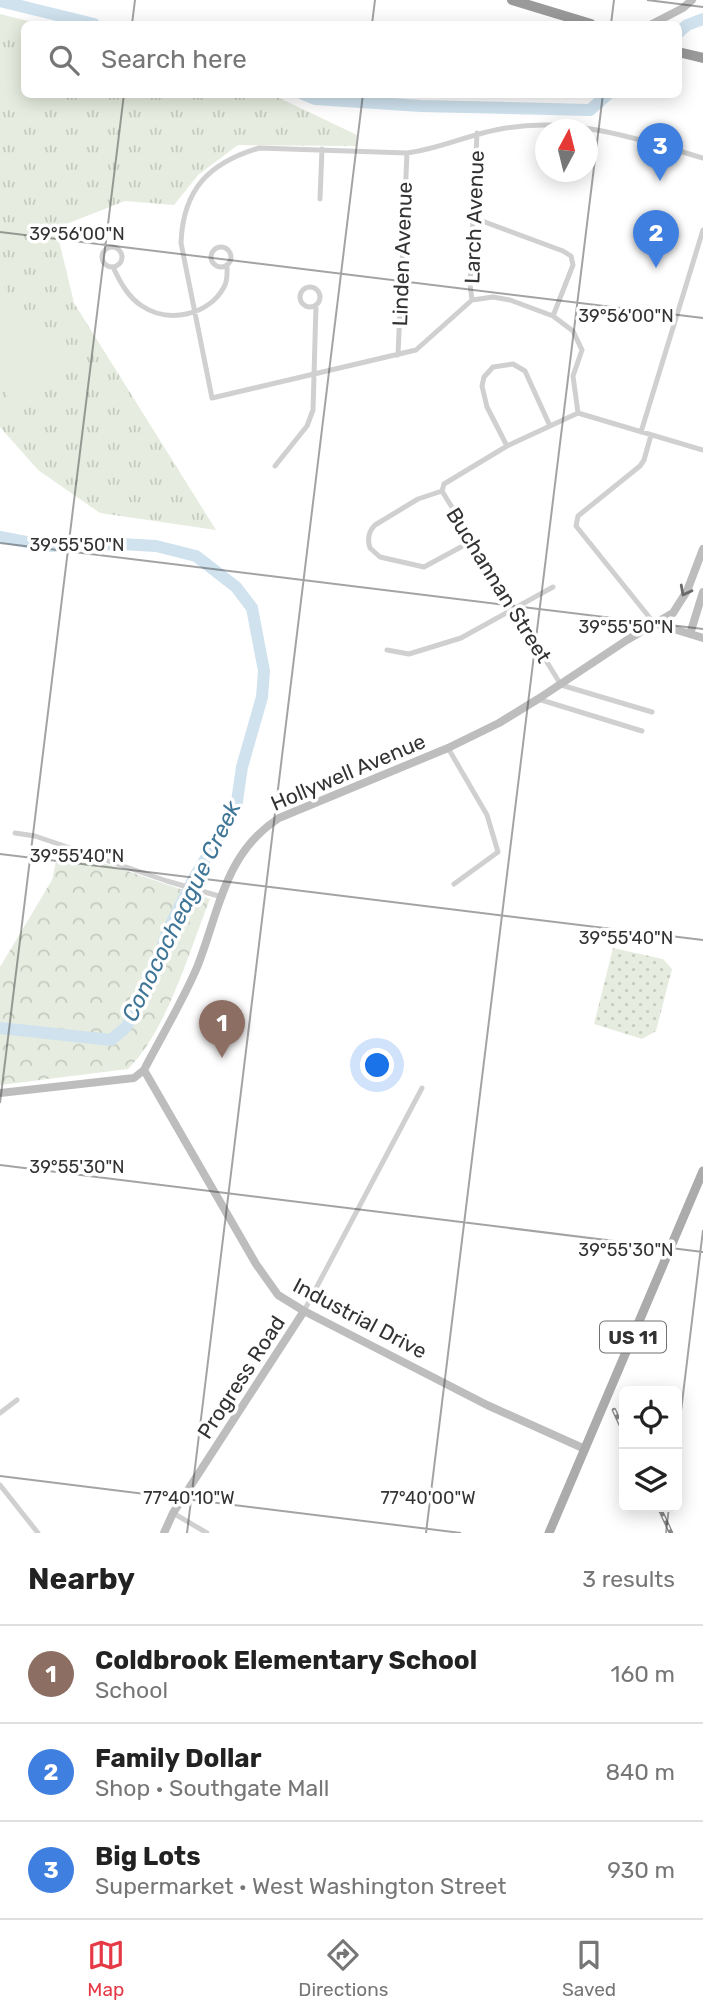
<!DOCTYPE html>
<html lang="en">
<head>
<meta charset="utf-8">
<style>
	:root { --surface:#fff; --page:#f6f6f6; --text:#222; --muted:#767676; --line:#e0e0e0; --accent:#e63946 }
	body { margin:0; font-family:Rubik,sans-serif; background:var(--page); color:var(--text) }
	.controls { position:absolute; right:21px; bottom:21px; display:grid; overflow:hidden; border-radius:10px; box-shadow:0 4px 18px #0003 }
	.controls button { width:63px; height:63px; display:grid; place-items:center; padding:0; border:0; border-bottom:2px solid var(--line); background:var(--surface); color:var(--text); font:35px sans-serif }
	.compass { position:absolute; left:535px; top:119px; width:63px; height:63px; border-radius:50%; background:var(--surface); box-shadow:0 4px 18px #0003; rotate:7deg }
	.you { position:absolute; left:378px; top:1066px; width:24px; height:24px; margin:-18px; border:5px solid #fff; border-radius:50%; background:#1a73e8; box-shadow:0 0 0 10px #1a73e833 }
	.badge { display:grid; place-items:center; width:46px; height:46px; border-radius:50%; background:var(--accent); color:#fff; font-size:23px; font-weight:700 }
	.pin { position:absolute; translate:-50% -58px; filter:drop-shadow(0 2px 4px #0008) }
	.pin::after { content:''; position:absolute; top:37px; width:24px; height:21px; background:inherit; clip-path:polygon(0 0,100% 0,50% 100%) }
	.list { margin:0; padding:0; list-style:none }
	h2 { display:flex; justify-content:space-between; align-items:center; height:91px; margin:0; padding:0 28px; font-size:30px }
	h2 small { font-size:23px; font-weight:400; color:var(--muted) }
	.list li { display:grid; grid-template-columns:46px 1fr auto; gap:21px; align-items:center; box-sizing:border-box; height:98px; padding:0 28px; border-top:2px solid var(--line) }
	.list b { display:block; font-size:26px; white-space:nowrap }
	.list p { margin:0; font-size:23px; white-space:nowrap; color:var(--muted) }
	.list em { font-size:23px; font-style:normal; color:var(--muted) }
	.icon { flex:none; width:38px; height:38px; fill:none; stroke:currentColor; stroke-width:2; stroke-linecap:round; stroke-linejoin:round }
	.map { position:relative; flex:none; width:703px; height:1533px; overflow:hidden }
	.search { position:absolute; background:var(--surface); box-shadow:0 4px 18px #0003; left:21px; right:21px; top:21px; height:77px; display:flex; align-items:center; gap:18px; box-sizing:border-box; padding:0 24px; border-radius:10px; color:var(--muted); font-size:26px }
	.sheet { height:385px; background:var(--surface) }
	nav { display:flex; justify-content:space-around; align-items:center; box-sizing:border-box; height:98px; border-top:2px solid var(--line); background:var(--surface); font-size:19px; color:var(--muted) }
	nav a { display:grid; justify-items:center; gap:4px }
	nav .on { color:var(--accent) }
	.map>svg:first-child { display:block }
	.grass { fill:url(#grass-dots) }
	.forest { fill:url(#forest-crowns) }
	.park { fill:url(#park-tufts) }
	.pitch { fill:#e6ecdf }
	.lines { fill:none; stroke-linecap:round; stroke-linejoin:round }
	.river { stroke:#cfe2ee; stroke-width:12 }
	.street { stroke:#d0d0d0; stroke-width:5 }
	.secondary { stroke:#bdbdbd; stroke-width:8 }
	.primary { stroke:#ababab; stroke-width:9 }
	.highway { stroke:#9a9a9a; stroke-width:10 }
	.rail-casing { stroke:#888; stroke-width:4.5 }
	.rail { stroke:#fff; stroke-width:2; stroke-dasharray:5; stroke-linecap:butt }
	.oneway { stroke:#6a6a6a }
	.ticks { fill:none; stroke:#333; stroke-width:2; stroke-opacity:0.45 }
	.labels { text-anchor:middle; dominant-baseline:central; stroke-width:7; stroke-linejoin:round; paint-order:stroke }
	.shield { fill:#fff; stroke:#707070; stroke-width:2 }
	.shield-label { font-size:19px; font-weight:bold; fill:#333 }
	.street-label { font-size:21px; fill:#333; stroke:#fff }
	.water-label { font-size:23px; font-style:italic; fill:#3f7597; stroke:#fff }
	.ticks-label { font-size:18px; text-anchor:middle; fill:#333; stroke:#fff; stroke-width:7; stroke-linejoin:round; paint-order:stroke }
</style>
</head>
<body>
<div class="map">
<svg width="703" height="1533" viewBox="0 0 703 1533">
	<defs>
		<pattern id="grass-dots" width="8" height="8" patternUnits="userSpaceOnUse" patternTransform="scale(1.75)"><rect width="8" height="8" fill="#e6ecdf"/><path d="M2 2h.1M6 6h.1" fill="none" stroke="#c6cbc0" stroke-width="1.8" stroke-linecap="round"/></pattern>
		<pattern id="forest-crowns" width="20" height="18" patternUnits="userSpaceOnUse" patternTransform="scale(1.75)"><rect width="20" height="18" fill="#e6ecdf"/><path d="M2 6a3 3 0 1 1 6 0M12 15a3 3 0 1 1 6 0" fill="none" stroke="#c6cbc0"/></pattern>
		<pattern id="park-tufts" width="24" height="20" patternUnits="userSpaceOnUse" patternTransform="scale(1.75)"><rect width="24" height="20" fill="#e6ecdf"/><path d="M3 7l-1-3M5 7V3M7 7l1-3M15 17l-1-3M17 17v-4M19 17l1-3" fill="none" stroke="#c6cbc0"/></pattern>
	</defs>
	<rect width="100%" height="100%" fill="#fff"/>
	<path class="grass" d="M613 948 663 959 672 969 656 1031 642 1039 594 1024Z"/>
	<path class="forest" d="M59 848 210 899C189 951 168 1029 128 1069L0 1085V967L52 880Z"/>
	<path class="park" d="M0 14 40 24H24V94L273 95 357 135 356 146 238 145 198 175 174 205 125 201 56 228 74 303 216 530 100 513 38 470 0 427Z"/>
	<path class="pitch" d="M0 53H24V94L63 95V99L0 101Z
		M0 282 66 370 16 407 0 386Z"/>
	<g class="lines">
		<path class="river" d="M0 1 94 24
			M678 33 687 25 703 19
			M303 94 315 99 421 106 590 110 608 94
			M0 537 47 546 121 544 156 546 196 556 236 587 252 608 264 671 262 697 242 767 236 808 194 878 167 932 155 972 140 1004 126 1027 111 1040 0 1028"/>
		<path class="street" d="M320 199 322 149
			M474 218 563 251 571 256 573 265 553 316
			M211 257a10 10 0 1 1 20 0a10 10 0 1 1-20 0Z
			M102 257a10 10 0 1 1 20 0a10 10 0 1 1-20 0Z
			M113 267C120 282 128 297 142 306 169 324 209 315 224 287 228 281 227 272 227 265
			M300 297a10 10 0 1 1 20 0a10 10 0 1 1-20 0Z
			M472 300 470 284 477 133
			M398 355 407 153
			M578 413 573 376 582 350 573 331 553 316 510 300 493 297 472 300 416 350 212 398 181 243C183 189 209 163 259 148L407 153C440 149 472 133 506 128 575 117 638 139 703 158
			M578 413 507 446 444 484 442 491 561 685 652 712
			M578 413 703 450
			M641 432 703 230
			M651 435 644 460 640 466 578 516 576 526 654 623
			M507 446 487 407 482 386 484 377 493 367 513 364 525 371 550 426
			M275 466 307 426 313 410 316 305
			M442 491 418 499 375 525C368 532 367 539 370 548L380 557 424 567 472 541
			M387 650 409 654 461 638 553 587
			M538 699 642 731
			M448 748 487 815 498 852 454 884
			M15 833 35 836 167 881 222 897
			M304 1311 422 1088
			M0 1413 17 1400
			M0 1485 38 1533
			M173 1513 207 1533"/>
		<path class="secondary" d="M652 24 683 8 692 0
			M654 623 703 638
			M690 634 703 592
			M144 1070 256 1264 278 1295 304 1311 487 1405 585 1449
			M0 1093 134 1078 144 1070C162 1035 183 1001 198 965 220 908 225 853 279 818L448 748 499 723 538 699 627 640 673 613 687 591 703 549
			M164 1533 173 1513 304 1311"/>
		<path class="primary" d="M549 1533 703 1171"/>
		<path class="highway" d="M512 0 591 24
			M678 52 703 58"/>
		<defs>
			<path id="rail" d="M614 1410 624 1432
				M659 1507 671 1533"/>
		</defs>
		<use href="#rail" class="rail-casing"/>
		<use href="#rail" class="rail"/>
	</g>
	<defs><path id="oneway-chevron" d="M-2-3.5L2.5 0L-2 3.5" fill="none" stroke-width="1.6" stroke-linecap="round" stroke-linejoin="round" transform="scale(1.75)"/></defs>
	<use class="oneway" href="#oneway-chevron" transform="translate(685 591) rotate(118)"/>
	<path class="ticks" d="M647 0 703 7M132 24 135 0M372 24 375 0M611 24 614 0M0 232 703 318M0 543 703 629M0 854 703 940M0 1103 124 94M0 1165 703 1252M677 1444 703 1230M0 1476 461 1533M187 1533 363 94M426 1533 603 94M666 1533 669 1507"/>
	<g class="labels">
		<rect class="shield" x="600" y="1321.5" width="66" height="31" rx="5"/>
		<g class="shield-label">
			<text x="633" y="1337">US 11</text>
		</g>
		<g class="street-label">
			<text transform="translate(474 217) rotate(-88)">Larch Avenue</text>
			<text transform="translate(402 254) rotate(-88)">Linden Avenue</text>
			<text transform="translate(499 585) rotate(58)">Buchannan Street</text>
			<text transform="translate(348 772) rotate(-23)">Hollywell Avenue</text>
			<text transform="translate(360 1318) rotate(28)">Industrial Drive</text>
			<text transform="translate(241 1377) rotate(-57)">Progress Road</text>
		</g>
		<g class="water-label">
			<text transform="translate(181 911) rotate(-64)">Conococheague Creek</text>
		</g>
	</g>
	<g class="ticks-label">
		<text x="77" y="240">39°56'00"N</text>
		<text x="626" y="322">39°56'00"N</text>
		<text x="77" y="551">39°55'50"N</text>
		<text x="626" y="633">39°55'50"N</text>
		<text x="77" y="862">39°55'40"N</text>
		<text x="626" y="944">39°55'40"N</text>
		<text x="77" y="1173">39°55'30"N</text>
		<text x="626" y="1256">39°55'30"N</text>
		<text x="189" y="1504">77°40'10"W</text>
		<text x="428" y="1504">77°40'00"W</text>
	</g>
</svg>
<div class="controls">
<button><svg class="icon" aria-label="locate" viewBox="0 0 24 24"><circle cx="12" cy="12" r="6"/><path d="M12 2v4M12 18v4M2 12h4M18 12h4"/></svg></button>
<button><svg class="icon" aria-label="layers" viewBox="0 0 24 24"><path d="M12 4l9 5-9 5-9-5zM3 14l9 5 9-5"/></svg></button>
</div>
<svg class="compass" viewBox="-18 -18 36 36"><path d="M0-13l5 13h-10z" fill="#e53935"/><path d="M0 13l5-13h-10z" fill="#767676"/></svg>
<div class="you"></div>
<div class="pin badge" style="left:222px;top:1058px;background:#8d6e63">1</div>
<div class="pin badge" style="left:656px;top:268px;background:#3f7fe0">2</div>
<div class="pin badge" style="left:660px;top:181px;background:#3f7fe0">3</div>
<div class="search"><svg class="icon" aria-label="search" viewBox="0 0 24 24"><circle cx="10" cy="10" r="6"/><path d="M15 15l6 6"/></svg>Search here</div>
</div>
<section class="sheet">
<h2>Nearby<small>3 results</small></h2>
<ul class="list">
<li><span class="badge" style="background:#8d6e63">1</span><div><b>Coldbrook Elementary School</b><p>School</p></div><em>160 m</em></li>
<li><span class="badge" style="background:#3f7fe0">2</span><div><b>Family Dollar</b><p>Shop · Southgate Mall</p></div><em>840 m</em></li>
<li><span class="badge" style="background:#3f7fe0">3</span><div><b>Big Lots</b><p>Supermarket · West Washington Street</p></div><em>930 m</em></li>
</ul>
</section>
<nav>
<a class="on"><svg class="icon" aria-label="map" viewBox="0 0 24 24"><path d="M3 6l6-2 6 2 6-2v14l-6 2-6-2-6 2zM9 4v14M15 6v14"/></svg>Map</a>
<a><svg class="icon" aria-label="directions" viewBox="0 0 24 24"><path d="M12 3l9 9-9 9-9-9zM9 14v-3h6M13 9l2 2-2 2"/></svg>Directions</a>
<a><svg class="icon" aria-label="saved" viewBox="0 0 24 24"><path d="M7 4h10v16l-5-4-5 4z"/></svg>Saved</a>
</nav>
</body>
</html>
